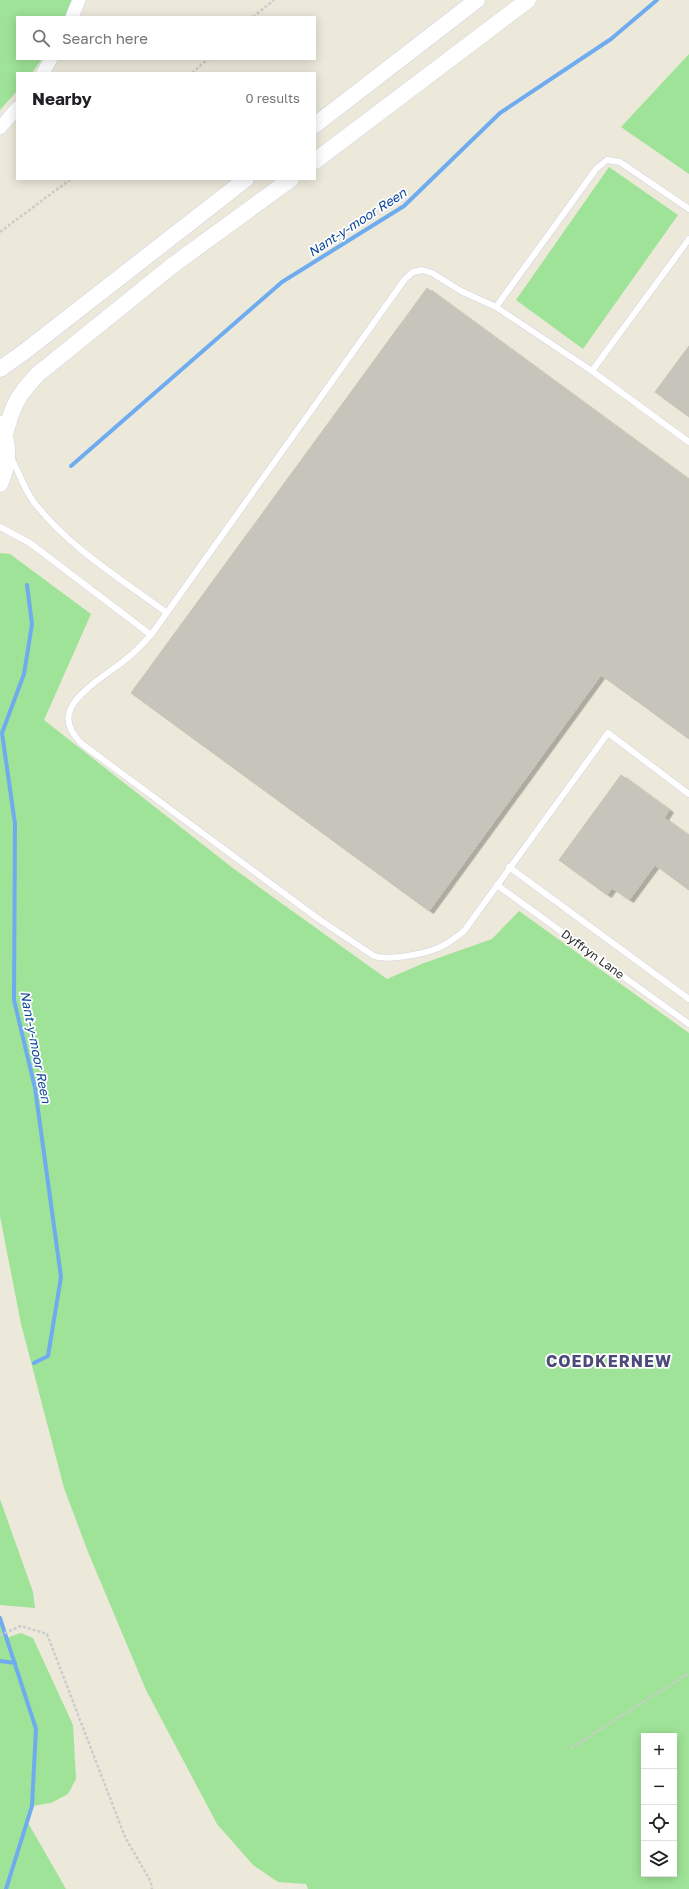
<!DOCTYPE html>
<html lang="en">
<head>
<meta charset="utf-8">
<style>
	:root { --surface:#fff; --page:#f6f6f6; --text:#202124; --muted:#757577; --line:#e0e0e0 }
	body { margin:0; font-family:"Golos Text",sans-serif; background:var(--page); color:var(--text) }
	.controls { position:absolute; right:12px; bottom:12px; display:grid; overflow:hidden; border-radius:0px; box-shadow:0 2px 10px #0003 }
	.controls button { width:36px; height:36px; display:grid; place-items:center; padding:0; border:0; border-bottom:1px solid var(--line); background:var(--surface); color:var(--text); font:20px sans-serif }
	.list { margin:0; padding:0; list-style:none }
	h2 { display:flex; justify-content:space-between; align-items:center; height:52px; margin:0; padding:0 16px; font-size:17px }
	h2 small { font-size:13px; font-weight:400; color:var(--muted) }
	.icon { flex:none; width:22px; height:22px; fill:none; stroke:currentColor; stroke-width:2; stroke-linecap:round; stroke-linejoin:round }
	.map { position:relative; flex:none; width:689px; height:1889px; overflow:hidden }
	.search { position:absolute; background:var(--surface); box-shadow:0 2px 10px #0003; left:16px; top:16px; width:300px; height:44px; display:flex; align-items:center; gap:10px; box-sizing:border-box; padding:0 14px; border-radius:0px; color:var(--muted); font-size:15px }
	.panel { position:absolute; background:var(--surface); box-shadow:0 2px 10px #0003; left:16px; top:72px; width:300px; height:108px; border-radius:0px }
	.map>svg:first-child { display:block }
	.green { fill:#9ee397; fill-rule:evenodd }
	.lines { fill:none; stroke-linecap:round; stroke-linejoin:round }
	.stream { stroke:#6eacef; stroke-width:4 }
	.building { fill:#c7c5bb; stroke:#c7c5b5; filter:url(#shadow) }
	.service-casing { stroke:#d2d1e3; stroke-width:7 }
	.minor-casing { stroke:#d2d1e3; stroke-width:14 }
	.tertiary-casing { stroke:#d2d1e3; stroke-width:17 }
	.path { stroke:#ccc; stroke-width:2.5; stroke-dasharray:3 2; stroke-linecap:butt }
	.service { stroke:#fff; stroke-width:6 }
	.minor { stroke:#fff; stroke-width:13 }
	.tertiary { stroke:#fff; stroke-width:16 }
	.labels { text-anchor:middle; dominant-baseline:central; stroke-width:3.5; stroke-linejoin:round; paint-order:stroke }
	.street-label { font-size:12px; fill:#2a2a2a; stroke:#fff }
	.water-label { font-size:13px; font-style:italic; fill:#0d479b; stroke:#fff }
	.district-label { font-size:16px; font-weight:bold; letter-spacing:1px; fill:#4d4a7b; stroke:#fff }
</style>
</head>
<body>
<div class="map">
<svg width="689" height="1889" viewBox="0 0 689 1889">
	<defs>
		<filter id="shadow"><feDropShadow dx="4.5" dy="2.5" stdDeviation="0" flood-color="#0004"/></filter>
	</defs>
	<rect width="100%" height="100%" fill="#ece9db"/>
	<path class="green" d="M0 0H74L67 17H17V59H42L32 73H17V91L0 110Z
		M689 54V174L621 127Z
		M609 167 678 215 583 349 516 300Z
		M0 553 10 554 91 614 44 720 234 869 387 979 424 963 492 939 519 911 689 1033V1889H308L306 1884 278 1882 253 1865 217 1824 146 1690 88 1552 64 1488 21 1324 0 1216ZM644 1736H674V1874H644Z
		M0 1499 33 1592 35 1608 0 1605Z
		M0 1618 6 1638 21 1633 33 1638 73 1725 76 1779 68 1794 51 1803 32 1806 27 1821 66 1889H0Z"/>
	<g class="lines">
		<path class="stream" d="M71 466 282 282 404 206 500 113 611 39 657 0
			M27 585 32 624 24 674 2 733 15 824 14 1000 35 1088 61 1277 48 1356 34 1363
			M0 1618 36 1729 32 1806 6 1889
			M0 1661 15 1663"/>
	</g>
	<path class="building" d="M427 288 689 480V739L601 675 429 911 131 693Z
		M689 346V417L655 392Z
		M621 775 669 810 664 818 689 836V890L655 865 629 900 612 888 607 895 559 860Z"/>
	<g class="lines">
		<defs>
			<path id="service" d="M496 307 596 169 607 160 620 162 689 209
				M592 371 689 239
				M689 442 592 371 496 307 461 291 432 273 422 270 413 272 405 279 151 635C144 642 138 649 131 655 115 670 73 692 69 714 66 726 74 736 82 744L320 920 374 956C389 961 424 954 438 948 448 944 456 937 464 931L608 733 689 794
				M11 457C18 471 24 488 33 501 68 547 121 579 167 613
				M0 527 30 543 151 635
				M509 867 689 999
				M497 885 689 1024"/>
			<path id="minor" d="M72 17 79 0
				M43 73 51 59
				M0 128 17 108"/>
			<path id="tertiary" d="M315 125 477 0
				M315 161 528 0
				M0 369 24 352 246 179
				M5 434C13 405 17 396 38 374L173 265 291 179
				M0 484C9 465 9 444 1 424"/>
		</defs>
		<use href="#service" class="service-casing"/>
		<use href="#minor" class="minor-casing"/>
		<use href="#tertiary" class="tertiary-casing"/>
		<path class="path" d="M253 17 274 0
			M192 73 208 59
			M0 232 71 179
			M0 1635 21 1626 47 1634 125 1837 151 1882 152 1889
			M571 1748 689 1673"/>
		<use href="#service" class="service"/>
		<use href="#minor" class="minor"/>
		<use href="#tertiary" class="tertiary"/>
	</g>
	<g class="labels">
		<g class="street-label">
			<text transform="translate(593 954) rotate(36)">Dyffryn Lane</text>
		</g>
		<g class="water-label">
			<text transform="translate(357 222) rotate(-33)">Nant-y-moor Reen</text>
			<text transform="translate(36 1047) rotate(79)">Nant-y-moor Reen</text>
		</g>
		<g class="district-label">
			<text x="609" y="1361">COEDKERNEW</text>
		</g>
	</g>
</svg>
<div class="controls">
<button>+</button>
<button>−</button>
<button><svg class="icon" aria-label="locate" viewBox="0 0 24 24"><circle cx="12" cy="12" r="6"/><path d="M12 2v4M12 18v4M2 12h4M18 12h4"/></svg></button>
<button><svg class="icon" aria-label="layers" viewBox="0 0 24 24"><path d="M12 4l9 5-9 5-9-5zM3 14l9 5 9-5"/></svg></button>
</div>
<div class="search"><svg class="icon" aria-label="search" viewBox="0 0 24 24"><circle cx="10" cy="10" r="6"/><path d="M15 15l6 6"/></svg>Search here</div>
<section class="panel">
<h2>Nearby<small>0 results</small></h2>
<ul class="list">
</ul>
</section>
</div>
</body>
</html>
